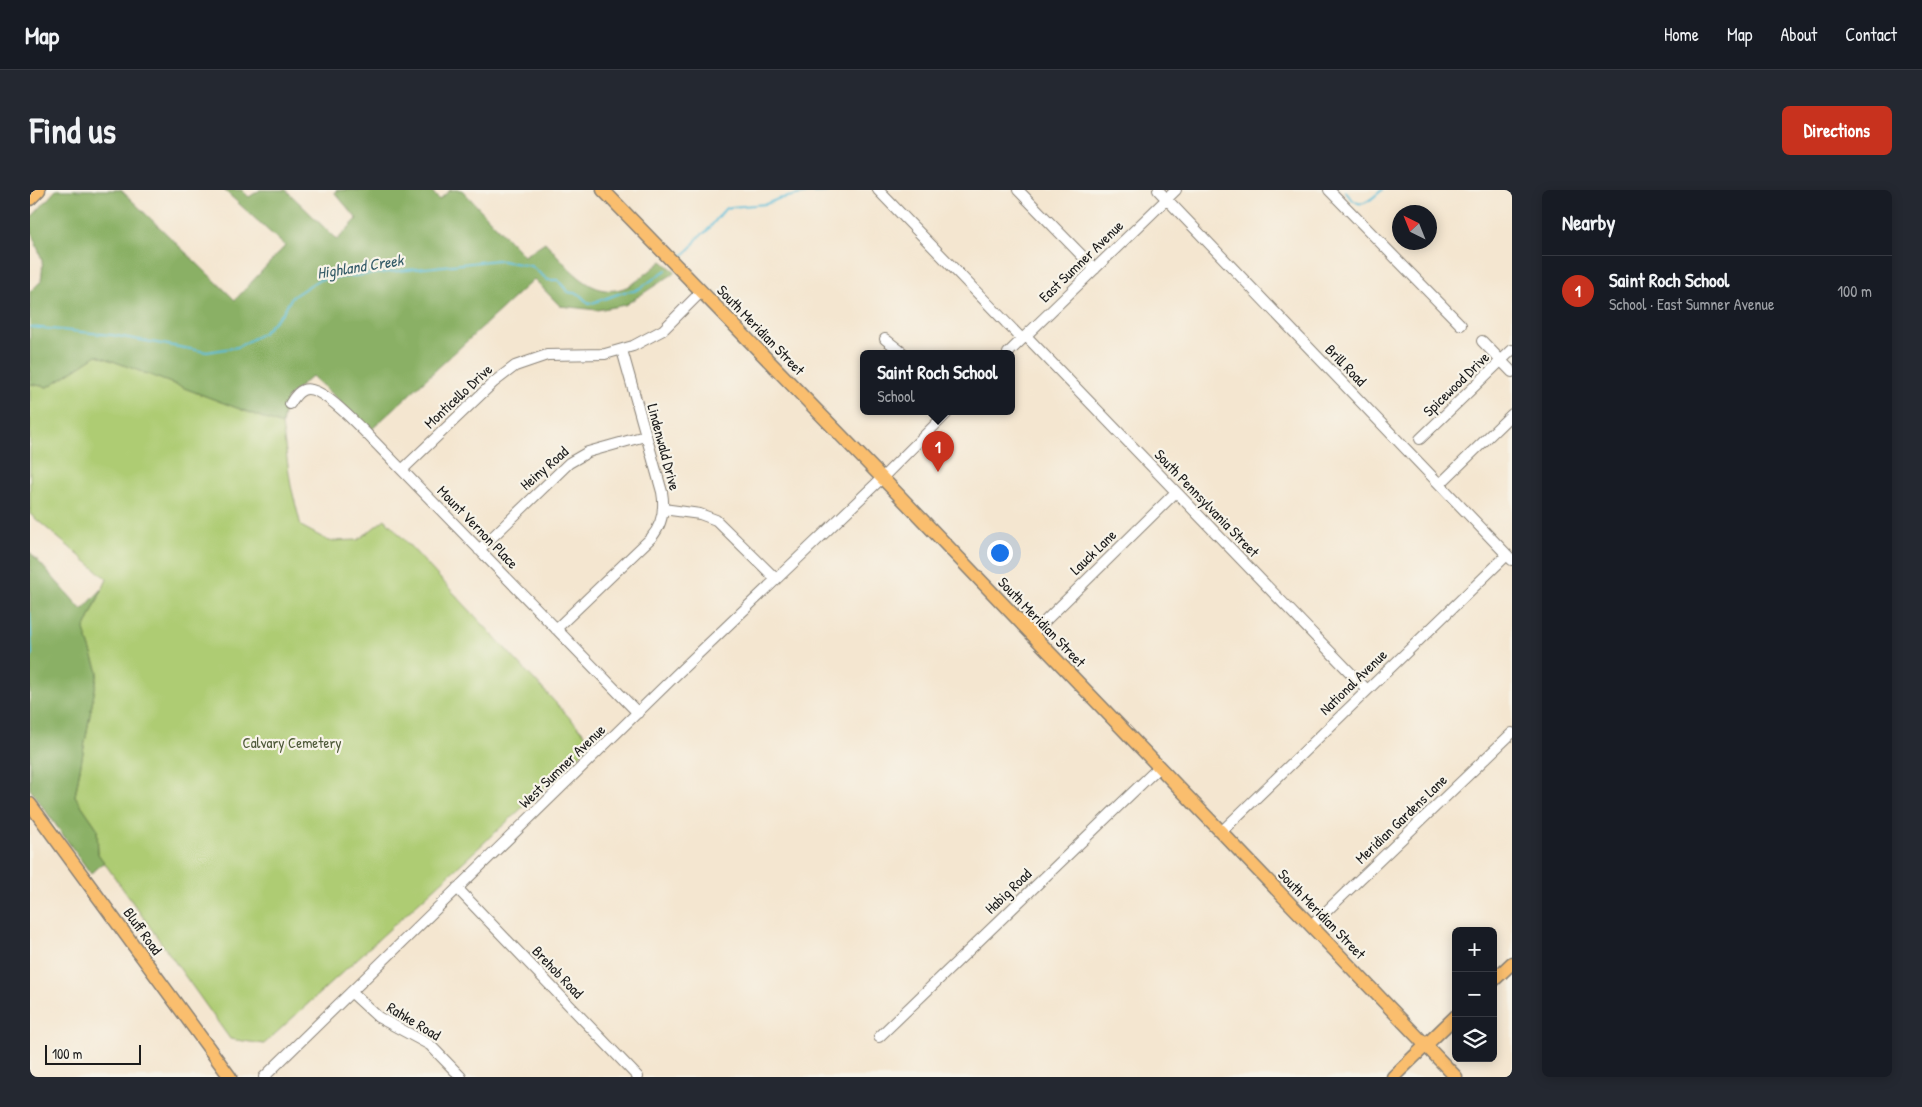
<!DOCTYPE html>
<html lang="en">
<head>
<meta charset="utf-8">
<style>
	:root { --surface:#171b24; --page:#242831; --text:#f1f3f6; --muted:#9ea1a6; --line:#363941; --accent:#c8321e }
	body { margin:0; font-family:"Patrick Hand",sans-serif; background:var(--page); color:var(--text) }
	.controls { position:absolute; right:15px; bottom:15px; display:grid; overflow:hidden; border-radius:8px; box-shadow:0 2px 12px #0003 }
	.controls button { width:45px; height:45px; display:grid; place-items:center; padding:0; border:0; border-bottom:1px solid var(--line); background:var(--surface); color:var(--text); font:25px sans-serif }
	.compass { position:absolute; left:1362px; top:15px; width:45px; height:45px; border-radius:50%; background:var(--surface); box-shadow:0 2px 12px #0003; rotate:317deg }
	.scale { position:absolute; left:15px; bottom:12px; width:96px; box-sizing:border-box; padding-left:5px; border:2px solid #1c1c1c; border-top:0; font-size:14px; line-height:18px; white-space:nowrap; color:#1c1c1c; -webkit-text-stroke:4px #f7f3e8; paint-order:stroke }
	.you { position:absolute; left:969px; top:362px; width:18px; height:18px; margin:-12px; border:4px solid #fff; border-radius:50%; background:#1a73e8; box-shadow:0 0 0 8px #1a73e833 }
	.badge { display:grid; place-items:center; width:32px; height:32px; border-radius:50%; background:var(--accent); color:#fff; font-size:16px; font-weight:700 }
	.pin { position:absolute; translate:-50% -41px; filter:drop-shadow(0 1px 2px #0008) }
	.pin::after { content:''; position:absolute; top:26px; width:18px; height:15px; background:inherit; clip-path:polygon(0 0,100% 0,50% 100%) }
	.popup { position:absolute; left:830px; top:160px; width:155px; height:65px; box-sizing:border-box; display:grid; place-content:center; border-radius:8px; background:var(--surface); filter:drop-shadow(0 1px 4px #0005); font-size:16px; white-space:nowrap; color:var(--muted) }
	.popup b { font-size:19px; color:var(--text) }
	.popup::after { content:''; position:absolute; left:50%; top:100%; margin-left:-10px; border:10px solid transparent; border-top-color:var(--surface) }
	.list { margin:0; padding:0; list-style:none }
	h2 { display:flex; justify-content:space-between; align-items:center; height:65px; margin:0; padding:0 20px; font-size:21px }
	h2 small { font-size:16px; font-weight:400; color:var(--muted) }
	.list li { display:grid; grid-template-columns:32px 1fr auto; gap:15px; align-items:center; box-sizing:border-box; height:70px; padding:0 20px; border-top:1px solid var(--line) }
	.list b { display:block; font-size:19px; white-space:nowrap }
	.list p { margin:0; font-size:16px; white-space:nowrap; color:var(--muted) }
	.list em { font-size:16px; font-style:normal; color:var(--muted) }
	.icon { flex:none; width:28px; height:28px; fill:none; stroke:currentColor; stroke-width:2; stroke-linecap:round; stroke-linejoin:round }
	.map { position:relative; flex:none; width:1482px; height:887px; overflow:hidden; border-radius:8px }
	header { display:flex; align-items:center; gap:30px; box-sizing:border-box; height:70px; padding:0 25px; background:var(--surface); border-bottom:1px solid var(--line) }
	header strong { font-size:24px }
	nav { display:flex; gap:28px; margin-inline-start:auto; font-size:18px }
	.intro { display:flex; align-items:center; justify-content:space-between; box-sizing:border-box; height:120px; padding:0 30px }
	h1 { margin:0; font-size:35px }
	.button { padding:12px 22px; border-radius:8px; background:var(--accent); color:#fff; font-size:18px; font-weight:700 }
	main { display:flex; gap:30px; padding:0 30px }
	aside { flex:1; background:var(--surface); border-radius:8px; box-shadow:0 2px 12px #0003 }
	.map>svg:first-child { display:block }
	.green { fill:#aecc73; stroke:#657448 }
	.forest { fill:#8ab065; stroke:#536640 }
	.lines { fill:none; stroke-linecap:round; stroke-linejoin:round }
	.stream { stroke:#5bbdd9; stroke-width:2 }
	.minor-casing { stroke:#888176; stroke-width:12 }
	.major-casing { stroke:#888176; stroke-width:15 }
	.minor { stroke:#fff; stroke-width:10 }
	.major { stroke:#fabe6e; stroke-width:12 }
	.labels { text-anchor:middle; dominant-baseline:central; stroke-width:4.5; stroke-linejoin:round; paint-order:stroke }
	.street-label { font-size:15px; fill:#1c1c1c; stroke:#f7f3e8 }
	.park-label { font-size:15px; fill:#4f5a3a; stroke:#f7f3e8 }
	.water-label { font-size:16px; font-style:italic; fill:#355c68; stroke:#f7f3e8 }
</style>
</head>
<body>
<header>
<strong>Map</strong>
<nav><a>Home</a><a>Map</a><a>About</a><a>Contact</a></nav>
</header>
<div class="intro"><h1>Find us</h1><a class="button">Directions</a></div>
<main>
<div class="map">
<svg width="1482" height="887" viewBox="0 0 1482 887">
	<rect width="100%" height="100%" fill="#f7f3e8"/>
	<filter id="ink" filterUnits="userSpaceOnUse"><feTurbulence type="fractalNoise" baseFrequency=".02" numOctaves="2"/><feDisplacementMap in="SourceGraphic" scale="10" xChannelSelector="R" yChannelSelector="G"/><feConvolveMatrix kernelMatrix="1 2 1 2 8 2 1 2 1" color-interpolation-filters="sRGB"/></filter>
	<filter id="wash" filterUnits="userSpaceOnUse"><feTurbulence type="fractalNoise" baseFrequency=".0096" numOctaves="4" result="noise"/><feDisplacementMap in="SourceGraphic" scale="20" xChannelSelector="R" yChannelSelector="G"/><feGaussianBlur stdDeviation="1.12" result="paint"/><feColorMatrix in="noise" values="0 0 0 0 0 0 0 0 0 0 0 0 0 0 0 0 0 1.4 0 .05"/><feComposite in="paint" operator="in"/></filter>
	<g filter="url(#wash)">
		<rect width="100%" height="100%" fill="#f4e6d0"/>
		<path class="green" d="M67 165 252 235 261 296 271 336 299 351 328 350 355 329 563 553 234 854 200 849 68 664 67 638 45 606 68 482 54 440 77 389 0 324V194L18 197Z"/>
		<path class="forest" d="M26 0H63L65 1 66 0H91L205 110 255 56 194 0H212L219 7 230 0H256L307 50 327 29 305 3 306 0H401L409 10 420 0H432L494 66 515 52C539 77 565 117 604 93 614 86 623 78 632 71L646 82 595 115 567 120 530 116 504 89 341 240 282 186 257 208 252 235 67 165 18 197 0 194V102L11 91C12 84 13 76 12 71 8 55 0 46 0 29Z
			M0 362 52 420 72 399 54 440 68 482 45 606 67 638 68 664 74 672 61 684 0 599Z"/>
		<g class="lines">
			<path class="stream" d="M816 0H817
				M1315 1C1330 22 1336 13 1352 0
				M649 69 661 58 669 46 676 42 695 19 701 17 736 14 748 9 777 3 798 2
				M0 137 82 145 177 162 208 157 233 143 253 122 262 107 288 90 467 70 501 76 518 90H528L538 102 549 104 559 114 594 102 604 101 612 97 636 80
				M0 423 2 464 0 472"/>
		</g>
	</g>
	<g filter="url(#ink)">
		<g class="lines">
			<defs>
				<path id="minor" d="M848 0 992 149
					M988 0 1065 79
					M1128 0 1482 370
					M1299 0 1431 135
					M996 146 1337 500
					M855 149 873 163
					M1452 151 1482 182
					M978 163 1146 0
					M260 214C263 209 267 202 273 200 289 193 322 230 334 241L608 523
					M1390 249 1482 160
					M372 280 464 192 485 176 517 165 575 164 603 156 633 140 671 102
					M1410 294 1482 224
					M633 319 670 324 686 330 746 389
					M449 360 539 273 558 262 615 246
					M526 439 621 348C632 335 635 319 632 302L592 160
					M1002 444 1146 302
					M1191 642 1477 365
					M427 698 608 887
					M1281 736 1482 543
					M321 802 348 827 400 855 431 887
					M849 847 1129 577
					M234 887 647 484 852 288 919 221"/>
				<path id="major" d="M573 0 860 296 1426 887
					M0 9 9 0
					M0 614 200 887
					M1463 791 1482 773
					M1363 887 1426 826"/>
			</defs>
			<use href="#minor" class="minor-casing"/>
			<use href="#major" class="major-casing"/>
			<use href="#minor" class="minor"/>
			<use href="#major" class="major"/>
		</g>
	</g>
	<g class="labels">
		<g class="street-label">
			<text transform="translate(1051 71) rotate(-44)">East Sumner Avenue</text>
			<text transform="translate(731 140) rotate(46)">South Meridian Street</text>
			<text transform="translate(1316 175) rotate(46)">Brill Road</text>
			<text transform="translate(1426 194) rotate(-44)">Spicewood Drive</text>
			<text transform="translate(428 206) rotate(-43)">Monticello Drive</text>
			<text transform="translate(634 257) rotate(75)">Lindenwald Drive</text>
			<text transform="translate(514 278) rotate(-41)">Heiny Road</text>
			<text transform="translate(1177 313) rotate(46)">South Pennsylvania Street</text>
			<text transform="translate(448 337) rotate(46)">Mount Vernon Place</text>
			<text transform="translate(1063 362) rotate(-44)">Lauck Lane</text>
			<text transform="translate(1012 432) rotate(46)">South Meridian Street</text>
			<text transform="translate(1323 492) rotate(-44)">National Avenue</text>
			<text transform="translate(532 576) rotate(-44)">West Sumner Avenue</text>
			<text transform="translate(1371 629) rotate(-44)">Meridian Gardens Lane</text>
			<text transform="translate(978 701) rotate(-44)">Habig Road</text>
			<text transform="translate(1292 724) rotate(46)">South Meridian Street</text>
			<text transform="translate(113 741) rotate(54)">Bluff Road</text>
			<text transform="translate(528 782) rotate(46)">Brehob Road</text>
			<text transform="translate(384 831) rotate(31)">Rahke Road</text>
		</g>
		<g class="park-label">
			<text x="262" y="552">Calvary Cemetery</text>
		</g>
		<g class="water-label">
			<text transform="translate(330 76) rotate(-9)">Highland Creek</text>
		</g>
	</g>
</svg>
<div class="controls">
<button>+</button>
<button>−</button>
<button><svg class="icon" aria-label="layers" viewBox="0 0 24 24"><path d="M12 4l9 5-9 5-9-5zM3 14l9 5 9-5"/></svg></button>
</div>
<svg class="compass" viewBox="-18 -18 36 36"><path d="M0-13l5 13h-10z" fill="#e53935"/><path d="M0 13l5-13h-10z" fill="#9ea1a6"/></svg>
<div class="scale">100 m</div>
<div class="you"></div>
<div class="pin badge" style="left:908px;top:282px">1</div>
<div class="popup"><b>Saint Roch School</b>School</div>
</div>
<aside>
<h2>Nearby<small></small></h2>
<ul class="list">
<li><span class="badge">1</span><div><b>Saint Roch School</b><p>School · East Sumner Avenue</p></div><em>100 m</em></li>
</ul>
</aside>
</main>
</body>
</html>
